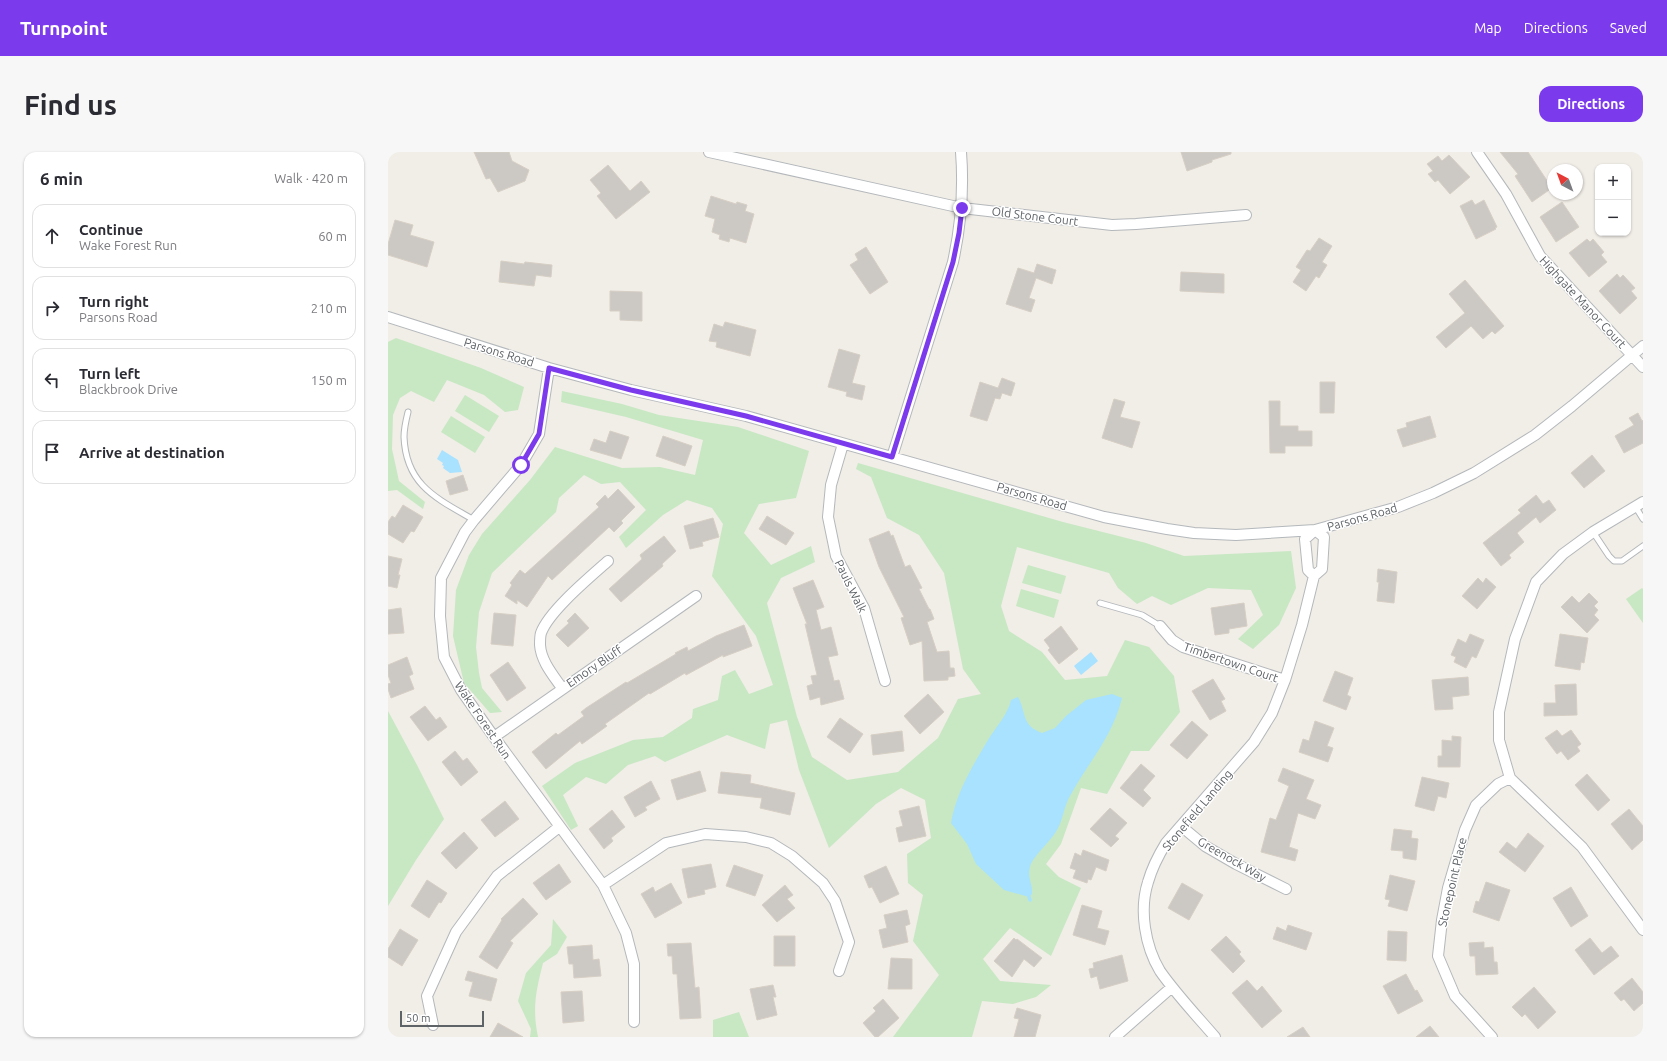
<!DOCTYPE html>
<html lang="en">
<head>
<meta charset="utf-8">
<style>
	:root { --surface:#fff; --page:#f7f7f7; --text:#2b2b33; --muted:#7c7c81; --line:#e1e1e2; --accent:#7c3aed }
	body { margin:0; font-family:Ubuntu,sans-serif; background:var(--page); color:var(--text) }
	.controls { position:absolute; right:12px; top:12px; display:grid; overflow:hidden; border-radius:8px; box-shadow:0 1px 3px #0004 }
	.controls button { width:36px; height:36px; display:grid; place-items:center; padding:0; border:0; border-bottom:1px solid var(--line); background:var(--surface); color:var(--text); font:20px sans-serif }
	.compass { position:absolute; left:1159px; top:12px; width:36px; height:36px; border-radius:50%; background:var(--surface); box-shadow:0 1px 3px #0004; rotate:319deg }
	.scale { position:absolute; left:12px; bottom:10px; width:84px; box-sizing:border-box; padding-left:4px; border:2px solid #5e6367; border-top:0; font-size:11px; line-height:14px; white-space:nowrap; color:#5e6367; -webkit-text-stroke:3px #fff; paint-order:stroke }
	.stop { position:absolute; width:12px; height:12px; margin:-9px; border:3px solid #7c3aed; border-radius:50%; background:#fff }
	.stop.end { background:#7c3aed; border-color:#fff; box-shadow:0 1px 4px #0008 }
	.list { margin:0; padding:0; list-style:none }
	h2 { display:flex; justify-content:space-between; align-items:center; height:52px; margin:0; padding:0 16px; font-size:17px }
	h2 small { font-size:13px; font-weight:400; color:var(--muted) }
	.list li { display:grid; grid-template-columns:26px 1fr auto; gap:12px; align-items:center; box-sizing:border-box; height:64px; margin:0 8px 8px; padding:0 8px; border:1px solid var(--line); border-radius:12px }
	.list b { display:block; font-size:15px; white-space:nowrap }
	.list p { margin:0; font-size:13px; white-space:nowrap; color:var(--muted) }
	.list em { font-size:13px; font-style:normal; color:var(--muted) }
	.icon { flex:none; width:22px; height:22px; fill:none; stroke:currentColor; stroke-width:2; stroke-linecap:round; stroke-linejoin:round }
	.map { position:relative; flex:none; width:1255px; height:885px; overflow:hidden; border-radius:12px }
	header { display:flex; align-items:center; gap:24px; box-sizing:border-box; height:56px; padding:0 20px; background:var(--accent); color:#fff }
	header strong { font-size:19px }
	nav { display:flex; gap:22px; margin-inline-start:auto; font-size:14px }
	.intro { display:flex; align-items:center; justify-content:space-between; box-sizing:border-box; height:96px; padding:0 24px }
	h1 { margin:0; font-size:28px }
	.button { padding:10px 18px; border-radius:12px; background:var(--accent); color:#fff; font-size:14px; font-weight:700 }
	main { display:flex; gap:24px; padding:0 24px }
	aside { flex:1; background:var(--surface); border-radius:12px; box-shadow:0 1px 3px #0004 }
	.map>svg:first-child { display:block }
	.green { fill:#c7e8c3 }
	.water { fill:#a8e2ff }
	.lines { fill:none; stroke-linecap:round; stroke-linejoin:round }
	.stream { stroke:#a8e2ff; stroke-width:3.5 }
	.building { fill:#ccc8c3; stroke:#d6cfc5 }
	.lane-casing { stroke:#b4b8bb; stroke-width:7 }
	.street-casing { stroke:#b4b8bb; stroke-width:12 }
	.lane { stroke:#fff; stroke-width:5 }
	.street { stroke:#fff; stroke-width:10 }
	.route { stroke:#7c3aed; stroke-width:5 }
	.labels { text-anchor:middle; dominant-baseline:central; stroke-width:3; stroke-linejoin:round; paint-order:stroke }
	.street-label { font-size:12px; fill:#5e6367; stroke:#fff }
</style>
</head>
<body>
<header>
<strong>Turnpoint</strong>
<nav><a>Map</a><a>Directions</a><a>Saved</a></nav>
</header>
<div class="intro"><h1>Find us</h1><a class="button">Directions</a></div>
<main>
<aside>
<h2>6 min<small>Walk · 420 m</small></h2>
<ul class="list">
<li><svg class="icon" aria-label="ahead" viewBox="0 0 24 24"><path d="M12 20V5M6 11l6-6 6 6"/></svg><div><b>Continue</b><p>Wake Forest Run</p></div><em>60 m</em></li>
<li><svg class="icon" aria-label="right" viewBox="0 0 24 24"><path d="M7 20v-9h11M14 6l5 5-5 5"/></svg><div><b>Turn right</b><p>Parsons Road</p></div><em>210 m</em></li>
<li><svg class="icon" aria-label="left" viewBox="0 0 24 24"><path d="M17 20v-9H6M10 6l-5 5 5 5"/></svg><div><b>Turn left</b><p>Blackbrook Drive</p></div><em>150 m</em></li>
<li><svg class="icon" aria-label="arrive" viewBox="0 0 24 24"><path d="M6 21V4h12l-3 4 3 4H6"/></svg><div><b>Arrive at destination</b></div></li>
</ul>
</aside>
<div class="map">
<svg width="1255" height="885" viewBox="0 0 1255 885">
	<rect width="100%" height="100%" fill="#f1ede7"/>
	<path class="green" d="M8 186 93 216 136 235 130 258 117 260 96 243 59 228 46 250 23 239 12 246 5 263 4 297 11 329 37 350 35 357 9 338 0 339V190Z
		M174 239 234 252 271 263 350 275 421 299 408 346 371 352 356 381 383 413 423 394 427 410 393 426 379 451 409 565 424 605 459 628 510 620 550 586 570 547 593 542 575 517 556 421 531 383 499 366 483 325 468 317 470 311 675 370 758 391 796 404 903 399 908 436 891 473 865 497 850 487 875 463 863 438 820 436 783 453 764 444 749 452 730 436 721 421 629 395 613 454 621 479 654 500 677 528 719 524 737 488 761 495 786 524 792 560 761 599H743L719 642 693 636 673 692 658 712 671 725 693 736 663 804 622 776 595 807 612 829 663 833 648 845 625 852 594 849 584 885H505L551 823 525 789 535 743 520 731 519 702 543 686 537 648 513 636 488 652 441 696 411 618 399 568 382 572 377 597 339 583 277 610 267 604 240 613 218 632 198 625 175 643 190 674 183 678 154 634 187 611 245 588 275 585 304 566 305 557 330 548 334 524 347 518 361 542 385 533 368 484 324 424 335 372 324 356 299 348 275 363 238 396 231 385 258 358 232 330 213 332 196 323 171 346 168 360 104 421 91 460 88 495 91 521 94 536 114 560 102 561 76 531 65 484 68 438 81 403 94 382 142 328 167 295 234 316 272 315 307 323 315 288 238 265 173 250Z
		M77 243 111 264 101 280 67 259Z
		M63 264 97 285 87 301 53 280Z
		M640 413 678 424 673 442 634 431Z
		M1254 436 1255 437V471L1238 447Z
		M633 437 671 448 666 466 628 454Z
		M0 559 29 613 56 667 28 708 0 754Z
		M165 767 179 785 169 802 155 811C148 839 144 856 150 885H142L143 877 130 849 138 821 163 793Z
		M351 860 361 885H325V868Z"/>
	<path class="water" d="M54 298 70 308 74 320 62 321 55 316 56 314 54 313 55 311 49 307Z
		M703 500 710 509 693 523 686 514Z
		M724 542 734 546C724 586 701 609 682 644 676 654 675 668 669 678 663 689 644 705 642 715 639 726 645 732 644 742L641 745 616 738 588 712 579 692 563 671C568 641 585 613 600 588 608 575 620 562 623 548L630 545C639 562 633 573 654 581L667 576 678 564 698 548Z"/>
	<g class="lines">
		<path class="stream" d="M641 745 642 748"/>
	</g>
	<path class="building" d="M86 0H121L124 9 141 18 137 29 110 40 102 26 98 27Z
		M793 0H843V2L824 8V10L799 19Z
		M1112 0H1140L1164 36 1144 50 1127 24 1130 22Z
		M1061 3 1082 25 1062 42 1050 28 1047 30 1040 22 1045 19 1039 12 1050 4 1054 9Z
		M220 13 242 39 253 29 262 40 228 67 209 44 213 41 202 28Z
		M323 44 348 52 349 50 359 53 357 59 366 62 358 91 342 86 341 90 331 87 332 83 324 80 327 67 317 64Z
		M1084 48 1087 53 1096 48 1109 75 1107 76 1108 77 1088 87 1072 54Z
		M1174 50 1191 75 1168 90 1152 65Z
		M7 68 25 73 22 83 46 90 39 115 0 103V92Z
		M931 86 944 94 934 110 939 113 931 126 928 124 918 139 905 130 913 118 908 115 919 98 922 99Z
		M1199 87 1202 90 1205 87 1216 100 1213 103 1219 110 1201 125 1181 101Z
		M478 95 500 130 482 142 462 113 470 108 467 102Z
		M113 109 136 112 137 110 164 113 163 125 148 123 146 134 111 130Z
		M649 112 668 118 664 132 648 126 641 146 647 148 643 160 618 152 630 116 646 121Z
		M793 120 836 122V141L792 139Z
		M1229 122 1232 126 1235 123 1247 136 1243 139 1249 146 1232 162 1211 139Z
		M1077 128 1116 174 1107 182 1104 179 1095 187 1083 174 1058 196 1048 185 1077 161 1061 142Z
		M222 139 254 140V169L232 168V159H222Z
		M337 170 368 178 362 204 328 195 329 190 321 189 326 172 335 175Z
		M451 197 472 203 464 231 477 234 474 248 458 244 459 240 440 235Z
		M614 226 627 231 623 244 614 241 612 247 607 246 599 269 582 264 592 230 610 236Z
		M932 230H947L946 261H932Z
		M726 247 737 250 732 265 752 270 744 296 714 286Z
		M881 249H892V274H910V279H924V294H897V301H882Z
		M1250 261 1254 269 1255 268V291L1236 301 1227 284 1246 273 1241 266Z
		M1042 264 1048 285 1015 295 1009 278 1019 275 1018 271Z
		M222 279 241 285 233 307 202 298 206 287 218 291Z
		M275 284 304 294 297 314 268 304Z
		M1204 303 1217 319 1196 336 1183 321Z
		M75 323 80 338 62 343 58 329Z
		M230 337 247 355 233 369 235 371 226 380 221 375 164 428 160 424 139 455 129 448V452L117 444 124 433 122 431 132 418 137 422 211 355 208 352 217 343 220 347Z
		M1148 343 1155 352 1161 348 1168 358 1152 371 1148 365 1129 381 1136 390 1121 403 1123 406 1113 414 1095 391 1133 361 1130 358Z
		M15 353 35 365 26 380 23 379 15 391 0 382V370L4 364 7 366Z
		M379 364 406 381 398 393 371 377Z
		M325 366 331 385 314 390 315 394 302 397 296 374Z
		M501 379 503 384 505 383 517 415 522 413 534 436 531 437 541 457H542L546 467 539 470 549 500 561 499 562 516H566L567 524 560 525V528L536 529 534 489 522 493 513 466 516 465 491 415 481 387Z
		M276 384 288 399 274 412 275 414 233 450 221 437 254 407 252 403Z
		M0 404 14 407 10 423H12L9 436 0 434Z
		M990 417 1009 420 1006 451 989 449 991 430H989Z
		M1090 426 1095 431 1098 426 1108 435 1089 457 1074 444Z
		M425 428 436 455 428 458 433 478 443 475 450 503 440 505 446 529 451 528 456 547 433 553 432 545 422 548 419 534 425 532 423 524 429 523 417 472H419L405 436Z
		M1201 441 1210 450 1206 454 1210 458 1206 463 1211 468 1199 481 1173 455 1184 444 1191 451Z
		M856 451 859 474 841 477V481L827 483 823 456Z
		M13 456 16 481 0 482V458Z
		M106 461 128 463 125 494 103 492Z
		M187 461 201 476 180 495 168 483 181 471 179 469Z
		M356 473 364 494 335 505V503L298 523 297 521 262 542 261 541 217 572 219 574 194 592 192 589 158 617 144 600 168 581 170 583 196 564 193 560 198 556 238 530 239 531 288 502 287 501 299 495 300 499 328 484Z
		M673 474 690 497 671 512 660 498 662 496 656 488Z
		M1082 482 1096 488 1088 506 1084 504 1078 516 1066 510 1068 505 1063 503 1070 487 1078 491Z
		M1172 482 1200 486 1196 511 1193 510 1192 518 1167 514Z
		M19 505 25 522 21 524 26 537 3 546 0 537V532L3 531 0 523V513Z
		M120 510 138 536 119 549 102 523Z
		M947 519 965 526 959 543 963 545 958 558 935 549Z
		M1080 525 1081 543 1064 545 1065 557 1047 558 1044 528Z
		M825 527 837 547 833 549 838 559 822 568 804 539Z
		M1188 532 1189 563 1156 564V551H1168L1167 533Z
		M540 542 556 560 532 582 516 564Z
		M37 554 48 568 52 565 59 575 40 589 22 565Z
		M452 566 475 582 462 601 439 585Z
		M804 569 820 583 799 607 782 593Z
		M927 569 946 576 939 594 945 596 940 610 911 600 915 587 921 589Z
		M1169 578 1174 584 1183 578 1193 592 1189 595 1192 599 1180 608 1173 599 1169 602 1157 586Z
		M514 579 516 599 485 603 483 583Z
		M1064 584 1073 585 1072 615H1050V604H1054V588L1064 589Z
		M67 599 75 609 79 606 90 620 73 634 54 610Z
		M753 612 767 624 755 638 763 646 755 655 732 636Z
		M895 616 926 628 918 647 933 653 927 667 910 661 901 695 910 698 907 709 873 700 882 666 888 668 901 634 890 629Z
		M312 619 318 639 289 648 283 628Z
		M333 620 363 623 362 631 407 641 402 663 372 656 374 646 330 641Z
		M1199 622 1222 648 1210 659 1187 633Z
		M1034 625 1061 631 1058 646 1050 644 1046 659 1027 654Z
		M263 629 272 647 257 655 259 658 247 665 236 645Z
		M117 649 131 667 107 685 93 668Z
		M531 654 538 684 511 690 508 676 515 674 511 659Z
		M722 656 739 671 727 684 731 687 723 695 702 677Z
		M1241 657 1255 674V688L1244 698 1223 672Z
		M224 658 237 675 223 686 225 689 216 697 201 677Z
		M1006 677 1024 679 1023 686 1030 687 1028 708 1015 706V699L1003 698Z
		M76 680 90 696 68 717 53 701Z
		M1140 681 1156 694 1137 720 1111 700 1119 690 1128 697Z
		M695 698 721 708 718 719 708 715 703 728 700 727 699 731 685 726 688 718 682 716 687 701 693 704Z
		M171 712 183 730 158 748 145 731Z
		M323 712 328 735 316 738 317 742 300 746 294 717Z
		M346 713 375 723 367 744 338 734Z
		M498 714 511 742 492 751 484 735 481 736 476 724Z
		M1002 723 1027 729 1019 759 1000 754 1002 748 997 747Z
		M39 728 59 741 53 751 51 750 41 766 23 754Z
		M1098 730 1122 738 1111 769 1085 760 1088 749 1091 750Z
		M283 731 294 751 267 766 253 742 265 735 267 740Z
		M794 731 815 743 801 768 780 756Z
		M397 733 405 743 399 747 407 756 389 770 374 753Z
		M1183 735 1200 764 1183 775 1165 746Z
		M135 746 150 762 122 789 125 791 109 817 91 805 114 768 113 767Z
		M694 753 714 759 709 776 721 779 717 793 685 783Z
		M519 758 522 772 517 774 520 790 495 796 491 778 499 776 496 763Z
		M900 773 924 781 918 798 885 787 889 775 898 779Z
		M12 777 30 788 14 814 0 805V797Z
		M1000 779 1019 780 1018 809 999 808Z
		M386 784H407V814H386Z
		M838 784 853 800 851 802 857 809 845 821 823 798Z
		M626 786 628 788 629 787 654 806 646 815 636 807 624 825 606 809Z
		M1202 786 1214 801 1223 794 1231 804 1206 823 1187 798Z
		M1096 790V796L1105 795 1106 810H1109L1110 822 1088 823 1087 804H1082L1081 791Z
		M303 791 307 836 311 835 313 866 292 867 289 822H285L284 804H280L279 792Z
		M204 793 205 808 211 807 213 824 186 826 185 812H181L179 795Z
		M734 803 740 829 712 837 709 824 703 826 701 817 706 816 705 811Z
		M503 806 524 807V837H500Z
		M80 819 109 827 103 849 81 844 85 830 77 828Z
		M1018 822 1027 839 1029 838 1035 849 1010 862 995 834Z
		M1244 826 1255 840V851L1246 859 1236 847 1233 849 1226 841Z
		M859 828 869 839 874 834 894 859 874 876 844 841Z
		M385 833 388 845H385L389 863 369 868 362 837Z
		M1146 835 1168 860 1150 877 1137 862 1134 865 1124 855Z
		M194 839 196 869 175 871 173 840Z
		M495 847 511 866 490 885H487L475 871 488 859 485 856Z
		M629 856 653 863 647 885H626L631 867 626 866Z
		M110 871 135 885H102Z
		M1042 874 1051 885H1028Z
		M915 875 922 885H899Z"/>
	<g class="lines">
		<defs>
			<path id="lane" d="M20 260C18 268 16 277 16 285 18 333 48 346 86 368
				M1247 354 1255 367
				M1205 380 1221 404 1226 409H1234L1255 394
				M712 451 754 463 772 474"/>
			<path id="street" d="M321 0 574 56 724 73 748 72 858 63
				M1089 0 1118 42 1152 104 1255 215
				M0 165 161 216 243 238 358 264 716 365 779 377 806 381 848 383 927 378 1010 355 1045 341 1086 321 1147 283 1184 254 1255 194
				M161 216 151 282 133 313 86 368 77 380 53 426 52 464 56 505 73 538 106 585 215 733 238 781 246 812V870
				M455 292 443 333 440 365 448 404 476 456 497 529
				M504 305 565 110C573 73 576 38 573 0
				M1255 350 1205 380 1175 402 1148 430 1127 487 1111 560V588L1122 626 1194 695 1255 778
				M926 424 920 418 917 387 927 378
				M772 474 784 488 795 495 897 528
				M174 536C165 523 153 509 152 493 152 489 152 484 153 481 161 459 202 425 220 409
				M106 585 308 444
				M793 674 817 694 848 712 898 737
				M215 733 278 691 317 682 358 685 383 691 404 704 435 731 447 749 461 790 451 819
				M45 873 39 844 68 780 109 724 171 675
				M727 885 784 835
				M827 885C808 863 788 842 772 819 757 794 751 758 760 730 764 716 770 704 778 691L866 590 884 561 897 528 914 473 926 424 934 417 936 385 927 378
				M1104 885 1067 844 1050 804 1054 768 1060 736 1077 678 1088 653 1110 632 1122 626"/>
		</defs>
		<use href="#lane" class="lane-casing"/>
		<use href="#street" class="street-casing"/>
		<use href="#lane" class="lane"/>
		<use href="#street" class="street"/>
	</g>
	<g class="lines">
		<path class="route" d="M133 313 151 282 161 216 243 238 358 264 504 305 565 110 571 81 574 56"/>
	</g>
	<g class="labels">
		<g class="street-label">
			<text transform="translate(647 64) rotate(7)">Old Stone Court</text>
			<text transform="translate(1195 150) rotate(47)">Highgate Manor Court</text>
			<text transform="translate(111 200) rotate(17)">Parsons Road</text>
			<text transform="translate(644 344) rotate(16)">Parsons Road</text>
			<text transform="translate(974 365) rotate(-16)">Parsons Road</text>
			<text transform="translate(463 434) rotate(64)">Pauls Walk</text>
			<text transform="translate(843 510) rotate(19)">Timbertown Court</text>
			<text transform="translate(206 514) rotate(-34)">Emory Bluff</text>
			<text transform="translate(95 568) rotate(56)">Wake Forest Run</text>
			<text transform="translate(809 658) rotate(-50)">Stonefield Landing</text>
			<text transform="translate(844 707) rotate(30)">Greenock Way</text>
			<text transform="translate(1064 730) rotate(-77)">Stonepoint Place</text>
		</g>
	</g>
</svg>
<div class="controls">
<button>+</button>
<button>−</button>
</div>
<svg class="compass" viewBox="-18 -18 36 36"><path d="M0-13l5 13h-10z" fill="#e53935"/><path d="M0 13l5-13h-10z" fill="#7c7c81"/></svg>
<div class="scale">50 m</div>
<div class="stop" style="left:133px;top:313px"></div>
<div class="stop end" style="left:574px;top:56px"></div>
</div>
</main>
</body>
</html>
